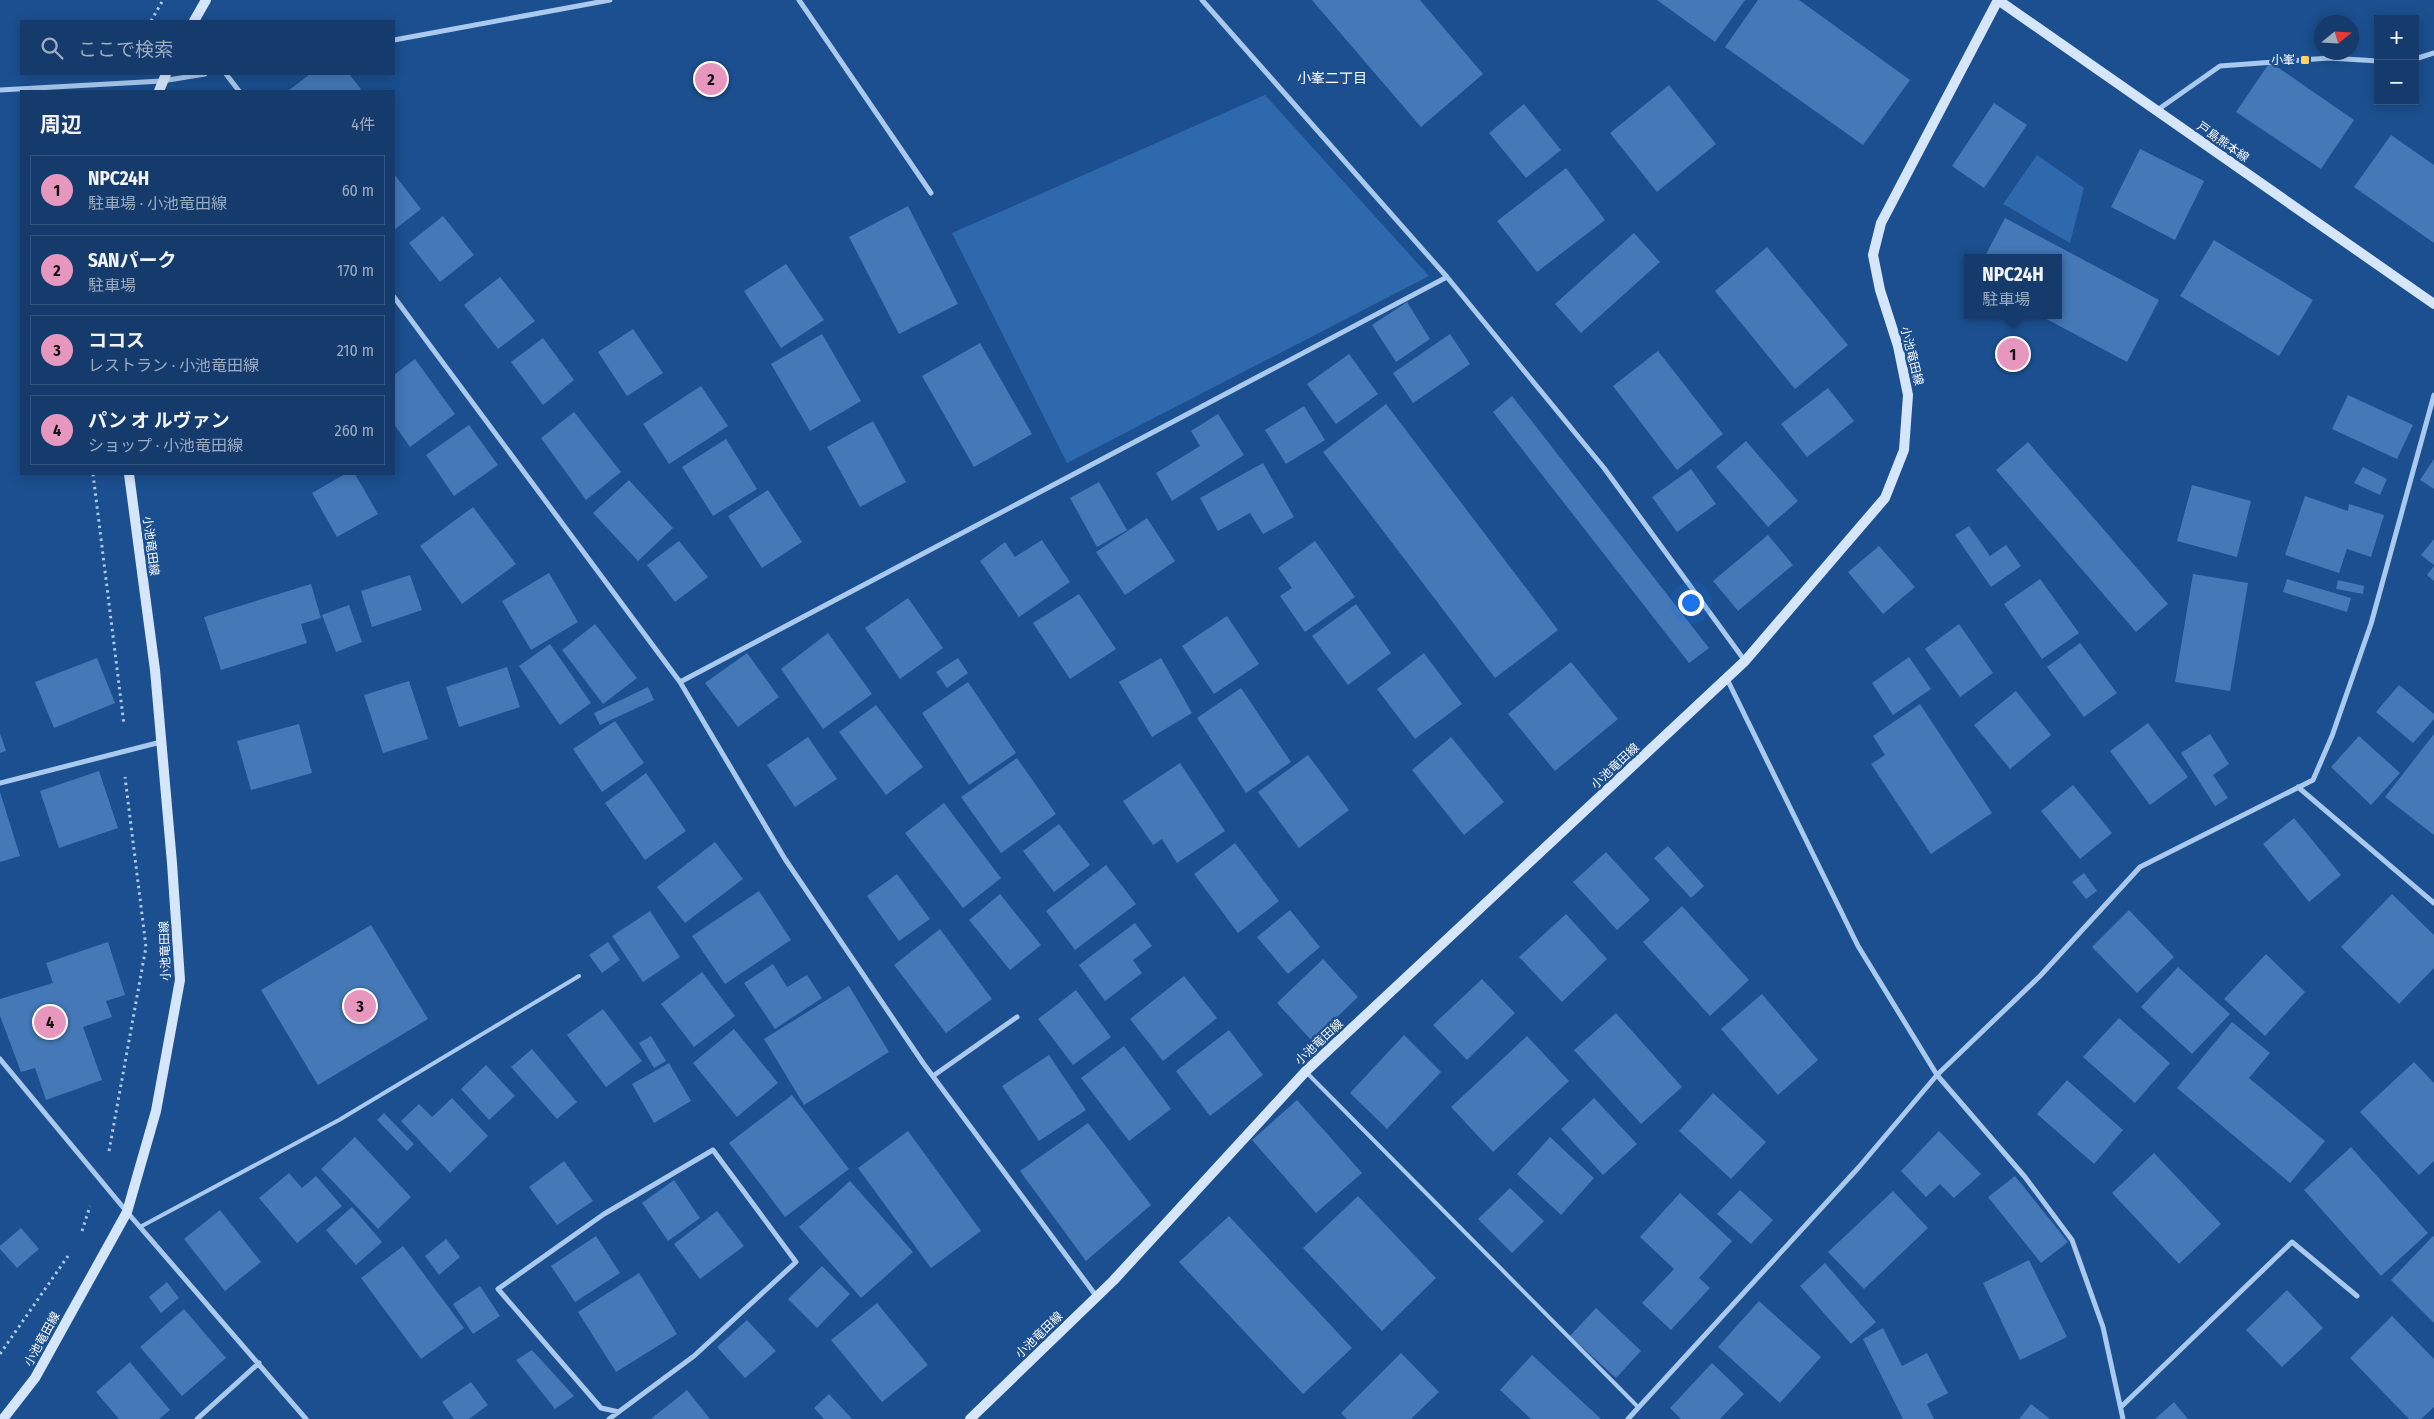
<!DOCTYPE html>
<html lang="ja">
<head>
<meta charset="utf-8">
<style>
	:root { --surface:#143b6b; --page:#1d4271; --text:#f1f3f6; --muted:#9dadc1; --line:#33557e; --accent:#e797bd }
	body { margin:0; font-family:"Fira Sans Condensed","Noto Sans JP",sans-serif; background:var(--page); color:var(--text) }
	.controls { position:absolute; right:15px; top:15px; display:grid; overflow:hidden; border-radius:0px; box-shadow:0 2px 12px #0003 }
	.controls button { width:45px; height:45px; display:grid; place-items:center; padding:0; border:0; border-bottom:1px solid var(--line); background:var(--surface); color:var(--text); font:25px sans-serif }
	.compass { position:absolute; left:2314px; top:15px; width:45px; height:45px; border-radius:50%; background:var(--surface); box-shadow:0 2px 12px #0003; rotate:72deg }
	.you { position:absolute; left:1690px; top:602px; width:18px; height:18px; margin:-12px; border:4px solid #fff; border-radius:50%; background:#1a73e8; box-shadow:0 0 0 8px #1a73e833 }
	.badge { display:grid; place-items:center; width:32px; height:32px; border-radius:50%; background:var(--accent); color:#111; font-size:16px; font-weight:700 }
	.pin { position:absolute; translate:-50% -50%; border:2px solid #fff; box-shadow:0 1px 5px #0006 }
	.popup { position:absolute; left:1964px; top:254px; width:98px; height:65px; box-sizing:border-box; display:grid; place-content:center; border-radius:0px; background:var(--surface); filter:drop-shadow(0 1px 4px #0005); font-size:16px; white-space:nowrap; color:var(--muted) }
	.popup b { font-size:19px; color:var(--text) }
	.popup::after { content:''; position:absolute; left:50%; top:100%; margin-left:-10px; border:10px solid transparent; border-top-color:var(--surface) }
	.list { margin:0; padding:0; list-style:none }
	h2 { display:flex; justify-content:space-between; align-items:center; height:65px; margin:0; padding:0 20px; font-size:21px }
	h2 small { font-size:16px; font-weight:400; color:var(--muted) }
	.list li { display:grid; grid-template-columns:32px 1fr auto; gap:15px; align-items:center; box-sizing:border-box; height:70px; margin:0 10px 10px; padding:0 10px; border:1px solid var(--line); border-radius:0px }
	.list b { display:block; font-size:19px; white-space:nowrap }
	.list p { margin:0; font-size:16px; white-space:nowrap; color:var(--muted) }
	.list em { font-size:16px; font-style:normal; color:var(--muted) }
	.icon { flex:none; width:28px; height:28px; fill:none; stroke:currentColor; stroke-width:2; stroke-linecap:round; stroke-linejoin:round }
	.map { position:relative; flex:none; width:2434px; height:1419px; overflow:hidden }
	.search { position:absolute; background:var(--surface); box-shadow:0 2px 12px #0003; left:20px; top:20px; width:375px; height:55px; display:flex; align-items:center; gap:12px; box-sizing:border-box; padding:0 18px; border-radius:0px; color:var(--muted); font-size:19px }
	.panel { position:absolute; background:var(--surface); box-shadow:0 2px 12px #0003; left:20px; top:90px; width:375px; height:385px; border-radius:0px }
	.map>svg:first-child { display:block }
	.green { fill:#2e69ad }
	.building { fill:#4478b7 }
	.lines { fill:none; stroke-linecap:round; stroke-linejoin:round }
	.path { stroke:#a9c9ee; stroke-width:3; stroke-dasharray:2.5 4; stroke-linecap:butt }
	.service { stroke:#a9c9ee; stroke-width:4 }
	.minor { stroke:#a9c9ee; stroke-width:5 }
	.secondary { stroke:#d6e6fa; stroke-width:10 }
	.poi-dot { fill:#ffd166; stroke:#1b4f8f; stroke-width:2 }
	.labels { text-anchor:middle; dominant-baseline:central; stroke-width:5; stroke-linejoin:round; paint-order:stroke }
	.poi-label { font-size:12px; fill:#fff; stroke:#1b4f8f; text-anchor:end }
	.street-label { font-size:12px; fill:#fff; stroke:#1b4f8f }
	.neighbourhood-label { font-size:14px; fill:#fff; stroke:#1b4f8f }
</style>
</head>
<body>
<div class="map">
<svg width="2434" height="1419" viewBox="0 0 2434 1419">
	<rect width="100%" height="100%" fill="#1b4f8f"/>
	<path class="green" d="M1265 95 1429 276 1067 463 952 233Z
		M2037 155 2084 188 2070 243 2003 204Z"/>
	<path class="building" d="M1312 0H1420L1483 74 1421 127Z
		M1657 0H1745L1715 42Z
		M1758 0H1799L1910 80 1863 145 1725 47Z
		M2270 62 2354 120 2321 169 2236 112Z
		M310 74H349L361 89 358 91H288Z
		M1669 85 1716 144 1657 192 1610 133Z
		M1994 103 2027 125 1984 188 1952 166Z
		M1524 104 1561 150 1526 178 1489 133Z
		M2391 135 2434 165V243L2354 187Z
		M2140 149 2204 181 2175 240 2111 207Z
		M1566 168 1605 220 1537 272 1497 221Z
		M394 174 421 209 394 230Z
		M908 206 958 304 899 334 849 237Z
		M443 216 474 255 440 282 409 243Z
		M2005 218 2159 300 2127 362 2039 315H2058V258H1984Z
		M1634 233 1660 262 1581 333 1555 304Z
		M2214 240 2313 300 2279 356 2180 296Z
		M1767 247 1848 345 1795 389 1715 291Z
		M786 264 824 320 781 348 744 291Z
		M500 277 535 321 498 349 464 305Z
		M1407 302 1430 339 1396 362 1372 325Z
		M633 329 663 373 627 396 598 352Z
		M822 334 861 401 810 431 771 364Z
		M1450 334 1470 364 1413 403 1393 373Z
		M543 338 574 380 543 405 511 362Z
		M980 343 1032 434 974 467 922 376Z
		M1658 351 1723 434 1677 470 1613 386Z
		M1349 354 1378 394 1336 424 1307 384Z
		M415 359 455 414 410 447 394 424V375Z
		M701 386 728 426 669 464 643 424Z
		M1828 388 1854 421 1807 457 1781 424Z
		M2348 395 2413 425 2397 459 2332 429Z
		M1512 396 1709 648 1689 663 1493 412Z
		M1386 404 1558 630 1495 678 1323 452Z
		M1304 406 1325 440 1286 464 1265 430Z
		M574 412 621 472 586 500 541 438Z
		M1218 414 1244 455 1172 501 1156 473 1200 446 1191 431Z
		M873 421 906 482 860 507 827 447Z
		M469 425 498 465 454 496 426 455Z
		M726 439 757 489 713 516 682 467Z
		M1746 441 1798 501 1768 527 1716 467Z
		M2028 442 2168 604 2136 632 1996 470Z
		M2434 459V489L2420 480Z
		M1263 463 1294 517 1263 534 1250 513 1218 531 1200 498Z
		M2363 467 2387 479 2380 495 2354 483Z
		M1691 469 1716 504 1677 532 1652 497Z
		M345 474H355L378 514 337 537 312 493Z
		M629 480 673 528 638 561 593 513Z
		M1099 482 1127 530 1097 547 1070 498Z
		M2192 485 2251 501 2237 557 2177 541Z
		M768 490 802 542 762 568 728 516Z
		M2305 496 2348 511 2349 504 2384 515 2371 557 2347 549 2339 573 2285 555Z
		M473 507 516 564 462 604 420 546Z
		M1147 518 1175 561 1125 595 1096 552Z
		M1969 526 1990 556 2006 545 2021 566 1991 587 1955 535Z
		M1768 535 1793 565 1738 611 1713 581Z
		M2434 539V565L2421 555Z
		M1042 540 1070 582 1019 617 980 561 1005 542 1015 557Z
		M679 541 708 577 675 602 647 565Z
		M1315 541 1355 597 1305 632 1280 596 1292 588 1278 568Z
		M1879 546 1915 587 1883 614 1848 572Z
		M2434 566V581L2427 575Z
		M549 573 578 622 531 650 502 601Z
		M2193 574 2248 583 2230 691 2175 682Z
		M410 575 422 610 372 627 361 591Z
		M2040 579 2079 633 2042 659 2004 604Z
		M2287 579 2351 598 2347 612 2283 592Z
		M2338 580 2364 586 2363 594 2336 589Z
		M311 584 321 618 301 624 307 643 221 670 204 617Z
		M1079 594 1116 649 1070 679 1033 623Z
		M908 598 943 648 900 679 865 628Z
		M1356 604 1391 653 1348 685 1312 636Z
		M349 605 362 642 336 652 322 615Z
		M1227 616 1259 664 1214 694 1182 646Z
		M595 624 637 678 603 704 562 650Z
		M1959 624 1993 673 1960 697 1925 649Z
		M828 633 872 694 823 729 781 669Z
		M2080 643 2117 693 2084 717 2047 667Z
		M550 644 591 703 560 725 519 666Z
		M747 653 779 697 738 727 705 683Z
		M1424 653 1462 704 1415 739 1377 689Z
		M1909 657 1931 689 1893 715 1872 683Z
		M97 658 115 703 54 728 35 682Z
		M958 658 968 673 947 688 936 672Z
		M1161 658 1192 713 1152 737 1119 682Z
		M1571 662 1618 719 1555 771 1508 714Z
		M507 667 520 707 459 727 446 687Z
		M409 681 428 739 383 753 364 695Z
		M968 682 1016 753 969 785 922 713Z
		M2399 685 2434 714V719L2413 743 2376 712Z
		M648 687 654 700 600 725 594 713Z
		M1241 688 1291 762 1246 793 1197 718Z
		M2016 691 2051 735 2010 769 1974 725Z
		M1920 704 1992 813 1931 854 1871 764 1885 755 1873 736Z
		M876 705 923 767 886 795 839 732Z
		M615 721 644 763 602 792 573 749Z
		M2148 723 2188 777 2150 805 2110 751Z
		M299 724 312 773 251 790 237 741Z
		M0 733 6 751 0 753Z
		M2210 734 2229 764 2213 775 2228 798 2215 806 2181 753Z
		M2434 734V835L2385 797Z
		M2359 736 2400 773 2371 805 2331 767Z
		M808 737 837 779 795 807 767 765Z
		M1451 737 1504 802 1464 835 1412 770Z
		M1308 755 1349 810 1299 848 1258 792Z
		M1017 758 1056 814 1001 853 961 797Z
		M1180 763 1225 831 1177 863 1162 839 1153 845 1123 801Z
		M99 771 118 828 59 848 40 791Z
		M646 773 686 831 645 860 605 803Z
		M2073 785 2112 833 2080 859 2041 811Z
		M0 792 20 856 0 862Z
		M944 803 1001 878 963 908 905 833Z
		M2294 818 2341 875 2309 902 2263 844Z
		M1059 824 1090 865 1054 892 1023 851Z
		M715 842 743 879 685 923 657 887Z
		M1235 843 1279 901 1238 933 1194 874Z
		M1668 846 1704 886 1691 898 1654 858Z
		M1606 852 1650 900 1617 930 1573 882Z
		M1106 865 1136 904 1075 950 1046 911Z
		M2084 873 2097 891 2086 899 2072 882Z
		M897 874 930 919 899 941 867 896Z
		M759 891 791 940 725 984 692 936Z
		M1000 894 1041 945 1010 970 969 920Z
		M2392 894 2434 935V968L2399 1004 2341 947Z
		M1682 906 1749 980 1710 1016 1643 942Z
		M1290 910 1320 947 1288 974 1257 937Z
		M2129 910 2174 957 2137 993 2092 947Z
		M650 911 680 957 643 982 612 936Z
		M1566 914 1607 959 1562 1002 1519 957Z
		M1135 923 1152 946 1133 960 1142 973 1105 1001 1079 965Z
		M371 925 428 1019 318 1085 261 990Z
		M940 929 992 999 946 1033 894 965Z
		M108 942 125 995 106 1001 112 1017 83 1027 102 1080 46 1100 35 1068 21 1072 0 1016V999L53 983 46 963Z
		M608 942 620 960 602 973 589 955Z
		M2266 954 2305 992 2265 1036 2224 999Z
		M1323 959 1358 997 1312 1041 1277 1003Z
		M773 964 787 987 807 975 822 998 775 1029 744 983Z
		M2178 967 2230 1014 2192 1054 2141 1007Z
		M702 972 735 1016 694 1047 661 1004Z
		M1184 976 1217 1018 1163 1061 1130 1019Z
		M1482 979 1515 1013 1467 1060 1433 1025Z
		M849 986 889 1052 804 1105 764 1039Z
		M1076 990 1111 1037 1073 1065 1038 1019Z
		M1762 994 1818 1060 1778 1095 1721 1029Z
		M603 1009 642 1061 606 1087 567 1035Z
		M1616 1013 1682 1087 1641 1124 1574 1050Z
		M2119 1018 2170 1063 2135 1103 2083 1057Z
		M2232 1022 2270 1053 2249 1078 2325 1141 2290 1183 2177 1088Z
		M734 1029 778 1083 737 1117 693 1063Z
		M1229 1030 1263 1075 1210 1116 1176 1071Z
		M1404 1035 1441 1072 1387 1129 1350 1093Z
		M651 1036 666 1061 654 1068 639 1043Z
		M1527 1036 1569 1081 1493 1152 1451 1107Z
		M1124 1046 1171 1109 1129 1141 1081 1078Z
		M532 1049 577 1102 557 1119 511 1067Z
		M1049 1055 1086 1110 1039 1141 1002 1086Z
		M2414 1062 2434 1083V1161L2419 1175 2360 1112Z
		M669 1063 691 1101 654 1123 632 1084Z
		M486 1065 515 1096 489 1120 461 1089Z
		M2067 1080 2123 1130 2094 1164 2037 1114Z
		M1713 1093 1766 1142 1731 1179 1679 1131Z
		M792 1095 849 1169 785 1217 729 1143Z
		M452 1098 488 1136 450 1173 401 1121 419 1104 432 1117Z
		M1594 1098 1637 1144 1603 1175 1561 1129Z
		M1297 1100 1362 1173 1316 1213 1252 1140Z
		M384 1113 414 1144 407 1151 377 1120Z
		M1088 1123 1151 1205 1086 1261 1020 1171Z
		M908 1131 981 1231 931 1268 858 1168Z
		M1939 1131 1981 1174 1954 1198 1940 1184 1926 1197 1901 1171Z
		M355 1137 411 1197 378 1229 321 1169Z
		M1550 1137 1594 1178 1561 1215 1517 1174Z
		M2351 1147 2428 1233 2381 1276 2304 1190Z
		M2154 1153 2221 1224 2179 1264 2112 1193Z
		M564 1161 593 1201 557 1225 529 1187Z
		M289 1173 302 1188 316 1176 342 1206 297 1243 259 1198Z
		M2015 1176 2068 1242 2041 1263 1988 1197Z
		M674 1180 700 1218 668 1241 642 1203Z
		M850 1181 913 1252 861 1298 799 1227Z
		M1510 1188 1544 1221 1512 1253 1478 1219Z
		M1740 1190 1773 1220 1751 1244 1717 1214Z
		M1893 1191 1928 1228 1864 1289 1828 1252Z
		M1680 1193 1732 1241 1699 1278 1710 1288 1671 1330 1642 1303 1674 1269 1640 1237Z
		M1358 1196 1436 1278 1382 1331 1303 1248Z
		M352 1207 382 1242 356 1265 326 1230Z
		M220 1210 261 1262 225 1291 184 1239Z
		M717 1211 744 1246 700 1279 674 1244Z
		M1229 1216 1352 1348 1303 1394 1179 1262Z
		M21 1228 39 1249 17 1268 0 1249V1246Z
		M596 1236 620 1273 575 1302 551 1266Z
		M2433 1236 2434 1237V1323L2391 1280Z
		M446 1239 460 1257 439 1275 425 1256Z
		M403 1246 464 1328 421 1359 361 1278Z
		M2029 1260 2067 1337 2020 1360 1983 1283Z
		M1825 1263 1876 1322 1851 1344 1800 1286Z
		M822 1266 850 1294 817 1328 788 1299Z
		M639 1273 677 1334 616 1372 578 1312Z
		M167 1282 179 1298 161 1313 149 1297Z
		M480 1286 500 1316 473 1334 453 1304Z
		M2287 1290 2323 1328 2282 1367 2246 1330Z
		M1759 1301 1821 1357 1780 1403 1718 1347Z
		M877 1303 928 1365 882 1402 831 1340Z
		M1596 1308 1641 1351 1616 1378 1570 1336Z
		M184 1309 226 1358 182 1396 140 1347Z
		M2392 1316 2434 1359V1407L2421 1419H2409L2350 1358Z
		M747 1320 776 1351 745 1378 717 1347Z
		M1883 1328 1902 1366 1927 1353 1948 1393 1927 1404 1934 1419H1903L1863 1339Z
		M532 1350 574 1396 555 1409 516 1360Z
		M1401 1353 1439 1392 1411 1419H1347L1341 1413Z
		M1532 1355 1601 1419H1531L1500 1390Z
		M130 1362 170 1410 159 1419H119L96 1392Z
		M1712 1363 1744 1394 1720 1419H1681L1670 1408Z
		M471 1382 488 1405 469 1419H454L442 1402Z
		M687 1390 710 1419H651Z
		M829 1394 852 1419H824L814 1408Z
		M2174 1402 2188 1419H2155Z
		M2031 1404 2050 1419H2019Z"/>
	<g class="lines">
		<path class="path" d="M151 21 163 0
			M93 474 124 725
			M109 1151 146 947 125 777
			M82 1231 90 1206
			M0 1354 68 1256"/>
		<path class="service" d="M1307 1073 1638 1407
			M140 1227 339 1120 579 976"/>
		<path class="minor" d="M799 0 931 193
			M1202 0 1447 277 1604 468 1745 661
			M394 40 610 0
			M2415 59 2434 53
			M226 74 239 91
			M0 90 162 81 205 74
			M2156 111 2220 66 2329 58 2378 61
			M394 297 680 682 1447 277
			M1727 679 1858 946 1937 1075 2025 1177 2072 1240 2103 1327 2123 1419
			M680 682 785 859 923 1063 1097 1297
			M0 783 161 742
			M2298 787 2434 903
			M0 1059 127 1212 306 1419
			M933 1076 1017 1017
			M2122 1406 2292 1242 2357 1296
			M197 1419 259 1363
			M609 1419 694 1356 796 1262 713 1150 604 1214 498 1289 601 1408 619 1412
			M1628 1419 1859 1167 1937 1075 2040 976 2140 867 2313 780 2332 736 2371 624 2434 395"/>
		<path class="secondary" d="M194 21 206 0
			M159 91 166 74
			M3 1419 35 1378 127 1212 156 1111 180 980 172 863 155 670 129 474
			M970 1419 1113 1281 1306 1071 1745 661 1885 498 1904 450 1908 395 1898 346 1880 290 1873 255 1881 223 1998 0 2434 304"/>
	</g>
	<rect class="poi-dot" x="2300" y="55" width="10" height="10" rx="2.5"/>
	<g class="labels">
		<g class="poi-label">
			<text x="2295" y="60">小峯</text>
		</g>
		<g class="street-label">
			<text transform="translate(2223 142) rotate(35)">戸島熊本線</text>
			<text transform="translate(1912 356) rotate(76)">小池竜田線</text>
			<text transform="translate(151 546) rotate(83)">小池竜田線</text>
			<text transform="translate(1615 766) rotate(-43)">小池竜田線</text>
			<text transform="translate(165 951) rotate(-92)">小池竜田線</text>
			<text transform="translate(1319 1042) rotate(-43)">小池竜田線</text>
			<text transform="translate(1039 1335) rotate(-44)">小池竜田線</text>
			<text transform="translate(42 1339) rotate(-61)">小池竜田線</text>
		</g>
		<g class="neighbourhood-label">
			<text x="1332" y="78">小峯二丁目</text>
		</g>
	</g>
</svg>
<div class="controls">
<button>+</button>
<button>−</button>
</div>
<svg class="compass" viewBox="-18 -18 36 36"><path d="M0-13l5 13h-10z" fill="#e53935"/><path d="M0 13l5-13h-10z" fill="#9dadc1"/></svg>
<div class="you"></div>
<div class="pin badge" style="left:2013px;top:354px">1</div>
<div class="popup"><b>NPC24H</b>駐車場</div>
<div class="pin badge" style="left:711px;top:79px">2</div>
<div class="pin badge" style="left:360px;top:1006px">3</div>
<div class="pin badge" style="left:50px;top:1022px">4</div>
<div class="search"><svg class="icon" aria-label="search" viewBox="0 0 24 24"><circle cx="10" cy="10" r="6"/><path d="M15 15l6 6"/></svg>ここで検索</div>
<section class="panel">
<h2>周辺<small>4件</small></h2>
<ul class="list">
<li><span class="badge">1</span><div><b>NPC24H</b><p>駐車場 · 小池竜田線</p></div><em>60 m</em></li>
<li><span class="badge">2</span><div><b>SANパーク</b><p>駐車場</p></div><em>170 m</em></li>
<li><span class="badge">3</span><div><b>ココス</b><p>レストラン · 小池竜田線</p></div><em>210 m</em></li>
<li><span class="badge">4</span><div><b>パン オ ルヴァン</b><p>ショップ · 小池竜田線</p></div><em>260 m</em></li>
</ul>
</section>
</div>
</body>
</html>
